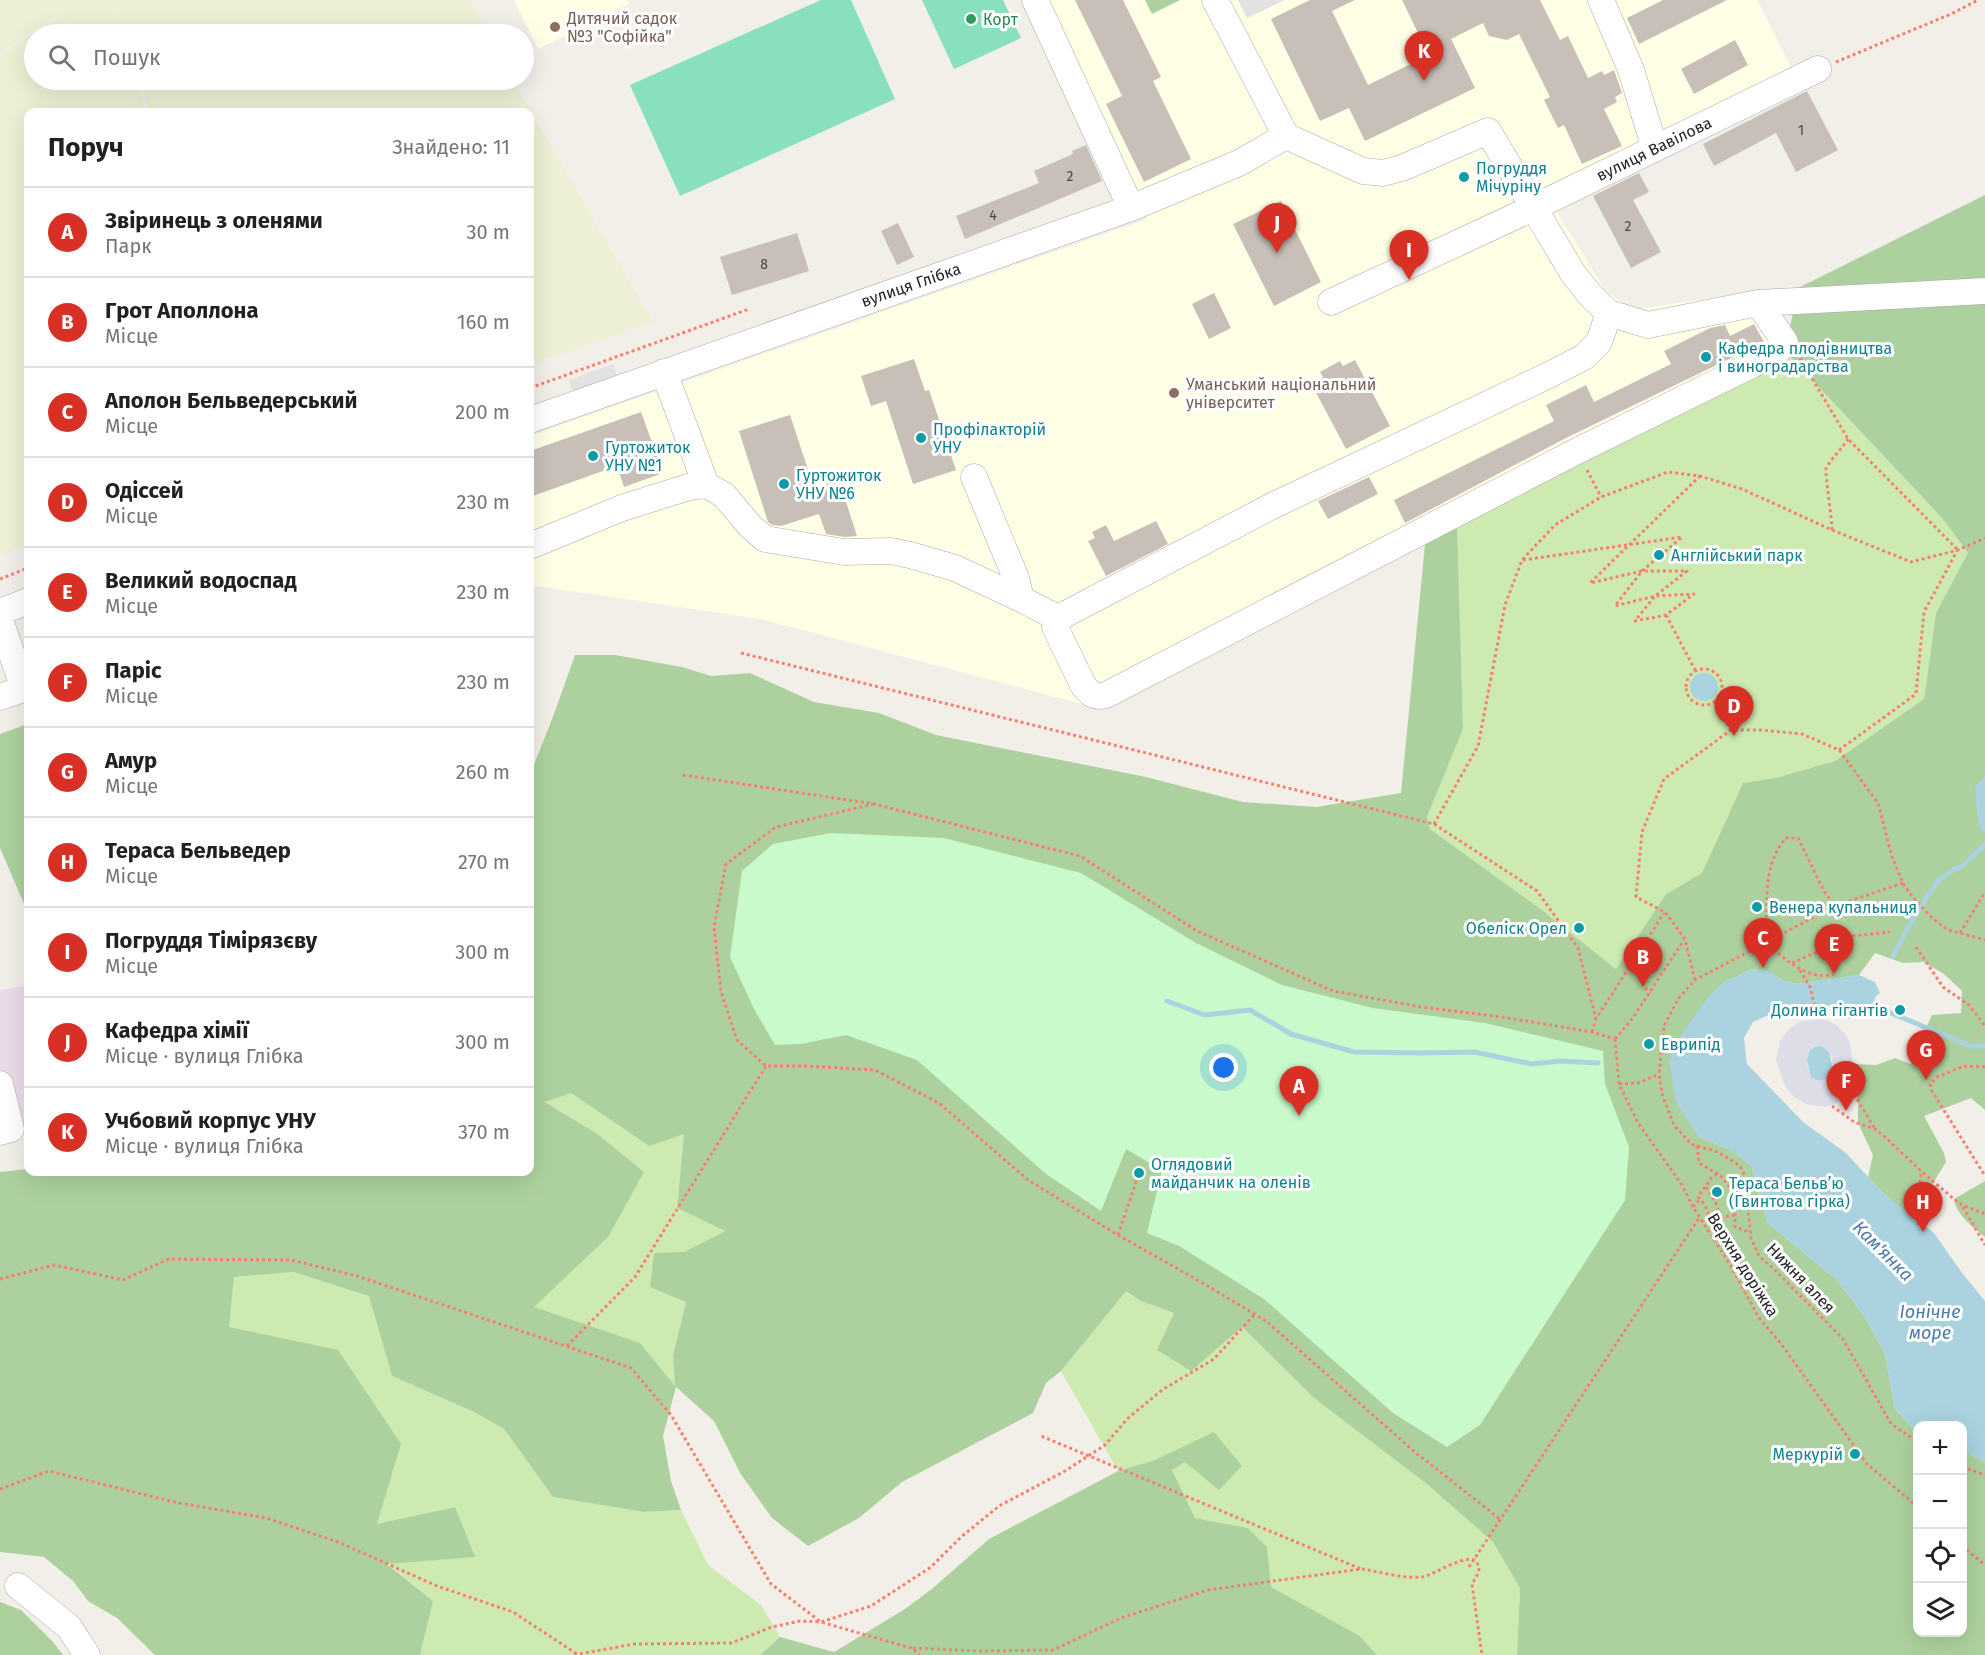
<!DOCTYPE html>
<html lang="uk">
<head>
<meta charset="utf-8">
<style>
	:root { --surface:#fff; --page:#f6f6f6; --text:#202124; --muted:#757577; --line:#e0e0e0; --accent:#d93025 }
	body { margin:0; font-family:"Fira Sans",sans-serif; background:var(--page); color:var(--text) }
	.controls { position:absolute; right:18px; bottom:18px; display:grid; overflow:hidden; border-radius:12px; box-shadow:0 6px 24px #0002 }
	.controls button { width:54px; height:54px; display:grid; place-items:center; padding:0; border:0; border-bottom:2px solid var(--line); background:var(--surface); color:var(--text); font:30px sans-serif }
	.you { position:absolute; left:1224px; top:1068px; width:21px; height:21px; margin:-15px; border:4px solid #fff; border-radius:50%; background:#1a73e8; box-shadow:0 0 0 9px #1a73e833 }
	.badge { display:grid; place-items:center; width:39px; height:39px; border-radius:50%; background:var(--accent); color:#fff; font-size:20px; font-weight:700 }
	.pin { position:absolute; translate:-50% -50px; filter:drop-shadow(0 2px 3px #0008) }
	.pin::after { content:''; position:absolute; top:32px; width:21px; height:18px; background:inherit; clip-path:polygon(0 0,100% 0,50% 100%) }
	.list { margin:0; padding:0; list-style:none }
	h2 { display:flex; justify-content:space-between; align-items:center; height:78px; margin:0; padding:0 24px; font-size:26px }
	h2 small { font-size:20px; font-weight:400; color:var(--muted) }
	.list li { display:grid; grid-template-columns:39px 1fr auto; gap:18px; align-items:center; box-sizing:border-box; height:90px; padding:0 24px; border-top:2px solid var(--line) }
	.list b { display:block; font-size:22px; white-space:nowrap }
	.list p { margin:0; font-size:20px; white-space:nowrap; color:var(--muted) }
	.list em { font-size:20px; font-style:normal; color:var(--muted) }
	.icon { flex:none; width:33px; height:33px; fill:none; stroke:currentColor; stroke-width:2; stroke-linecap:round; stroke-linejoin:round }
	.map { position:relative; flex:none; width:1985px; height:1655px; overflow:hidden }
	.search { position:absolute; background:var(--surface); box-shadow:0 6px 24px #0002; left:24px; top:24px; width:510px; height:66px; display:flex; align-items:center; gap:15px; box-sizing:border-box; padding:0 21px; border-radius:33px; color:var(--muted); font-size:22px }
	.panel { position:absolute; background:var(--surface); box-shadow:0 6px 24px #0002; left:24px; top:108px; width:510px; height:1068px; border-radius:12px }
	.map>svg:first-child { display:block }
	.industrial { fill:#ebdbe8 }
	.education { fill:#ffffe5 }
	.farmland { fill:#eef0d5 }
	.grass { fill:#cdebb0 }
	.forest { fill:#add19e; fill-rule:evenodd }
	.park { fill:#c8facc }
	.pitch { fill:#88e0be }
	.parking { fill:#e2e2e2 }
	.plaza { fill:#dddde8; fill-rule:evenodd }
	.water { fill:#aad3df }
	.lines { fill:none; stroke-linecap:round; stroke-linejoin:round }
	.stream { stroke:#aad3df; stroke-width:5 }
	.building { fill:#c7bfb8 }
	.minor-casing { stroke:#a9a9a9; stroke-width:27 }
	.path { stroke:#fa8072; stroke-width:3; stroke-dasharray:3 3; stroke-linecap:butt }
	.minor { stroke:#fff; stroke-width:26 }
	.leisure-dot { fill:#2e9e5b; stroke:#fff; stroke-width:2 }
	.education-dot { fill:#8d6e63; stroke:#fff; stroke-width:2 }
	.culture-dot { fill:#0f9aa8; stroke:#fff; stroke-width:2 }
	.labels { text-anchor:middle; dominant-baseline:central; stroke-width:6; stroke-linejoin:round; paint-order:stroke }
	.number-label { font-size:14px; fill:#4b4948 }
	.education-label { font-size:16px; fill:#785e54; stroke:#fff; text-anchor:start }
	.leisure-label { font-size:16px; fill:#27864d; stroke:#fff; text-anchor:start }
	.street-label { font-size:16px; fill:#222; stroke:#fff }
	.culture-label { font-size:16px; fill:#0d838f; stroke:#fff; text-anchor:start }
	.water-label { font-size:18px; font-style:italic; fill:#4a7aab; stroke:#fff }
</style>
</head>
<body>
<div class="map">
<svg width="1985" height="1655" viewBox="0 0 1985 1655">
	<rect width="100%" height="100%" fill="#f2efe9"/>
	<path class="industrial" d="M28 985V1129L0 1136V990Z"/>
	<path class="education" d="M514 0H627L629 4 538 49Z
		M1047 0H1757L1791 67 1667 129 1542 188 1605 290 1631 310 1745 293 1781 351 1094 707 761 619 530 585V436L1147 219Z"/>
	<path class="farmland" d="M0 0H470L487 34H123L112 4 121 34H34V80H135L145 112H28V545L0 556V55L76 4 0 51Z
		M139 80H513L653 322 530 365V112H151Z"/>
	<path class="grass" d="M1785 351 1943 519 1969 554 1936 613 1924 699 1835 761 1775 778 1743 783 1702 873 1666 894 1616 969 1542 910 1430 829 1427 817 1463 729 1457 521Z
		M571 1093 649 1146 684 1133 677 1208 725 1231 684 1252 686 1302 673 1355 675 1386 533 1307 608 1237 596 1133 544 1101Z
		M293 1272 370 1296 392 1376 474 1412 504 1429 553 1497 644 1512 681 1510 708 1565 761 1605 780 1637 760 1655H420L433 1601 387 1563 474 1557 454 1507 376 1525 401 1444 229 1327 234 1277Z
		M1126 1290 1141 1301 1174 1313 1242 1327 1314 1398 1428 1485 1493 1542 1520 1588 1517 1655H1377L1360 1636 1270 1587 1267 1547 1248 1528 1195 1518 1172 1470 1185 1462 1242 1466 1155 1460 1118 1471 1061 1371Z"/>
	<path class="forest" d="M1145 0H1180L1152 14Z
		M1985 195V1110L1971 1098 1924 1116 1944 1153 1946 1162 1912 1217 1885 1195 1868 1177 1873 1155 1858 1123V1089L1854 1064 1876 1065 1895 1058 1910 1064 1927 1052 1923 1035 1932 1015 1961 1013 1962 991 1944 974 1924 962 1903 963 1875 953 1859 975 1798 984 1784 981 1769 972 1752 969 1725 982 1710 995 1698 1014V1136L1733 1151 1752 1167 1759 1196 1768 1223 1837 1280 1865 1317 1885 1354 1895 1409 1917 1432 1918 1632H1962L1963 1450 1985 1462V1655H1517L1520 1588 1493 1542 1428 1485 1314 1398 1242 1327 1191 1371 1157 1350 1174 1313 1141 1301 1126 1291 1061 1371 1046 1383 1033 1413 902 1482 859 1518 808 1546 772 1518 740 1473 714 1421 676 1387 663 1436 671 1481 681 1510 644 1512 553 1497 504 1429 474 1412 392 1376 369 1296 293 1272 234 1277 229 1327 338 1350 401 1444 377 1524 455 1507 475 1557 387 1564 433 1601 420 1655H155L117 1618 88 1601 73 1581 44 1557 0 1552V1172L28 1169V1172H530V775L554 714 575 655H615L682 667 711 676 750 673 814 702 879 713 936 735 1146 777 1243 802 1316 807 1401 793 1426 534 1457 521 1463 729 1427 817 1430 829 1542 910 1616 969 1666 894 1702 873 1743 783 1775 778 1835 761 1924 699 1936 613 1968 553 1943 519 1785 351 1798 288ZM571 1093 649 1146 684 1134 677 1208 725 1231 684 1252 654 1253 650 1287 686 1302 673 1355 675 1386 640 1343 534 1307 608 1237 644 1172 596 1133 545 1102Z
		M28 724V913L0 848V734Z
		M1985 1181V1237C1974 1228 1956 1215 1954 1199Z
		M1214 1432 1242 1466 1219 1490 1185 1462 1172 1470 1195 1518 1248 1528 1267 1547 1271 1587 1360 1636 1377 1655H760L780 1637 834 1652 905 1609 933 1588 989 1539 1118 1471 1155 1460Z
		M0 1602 21 1610 53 1642 63 1655H0Z"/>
	<path class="park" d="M831 833 944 838 1081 873 1196 943 1282 985 1373 1008 1485 1023 1603 1051 1605 1084 1629 1147 1625 1200 1480 1425 1447 1447 1393 1413 1264 1299 1179 1246 1147 1233 1162 1170 1126 1149 1101 1211 1046 1174 917 1060 846 1035 801 1044 775 1045 754 1009 730 957 742 871 773 844Z"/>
	<path class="pitch" d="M821 0H851L895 99 680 196 630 85Z
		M922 0H1003L1021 38 954 69Z"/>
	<path class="parking" d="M1238 0H1285L1247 18Z
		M613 364 618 379 574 395 569 380Z"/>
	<path class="plaza" d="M1818 1019 1827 1020 1836 1025 1844 1032 1850 1043 1854 1070 1853 1083 1848 1095 1838 1103 1826 1107 1806 1104 1794 1097 1785 1086 1776 1060 1780 1041 1788 1030 1799 1022ZM1831 1055 1833 1068 1828 1078 1808 1068 1807 1060Z"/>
	<path class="water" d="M1690 687a14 14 0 1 1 28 0a14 14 0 1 1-28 0Z
		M1985 775V832L1982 831 1978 822 1975 787Z
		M1752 969 1770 972 1784 981 1798 984 1859 975 1875 982 1880 993 1875 997 1874 1010 1865 1018 1848 1019 1829 1005 1821 1012 1805 1006 1771 1014 1753 1022 1744 1038 1747 1064 1803 1122 1846 1153 1885 1195 1934 1233 1962 1273 1985 1301V1462L1963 1450 1962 1426H1918L1917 1432 1895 1409 1885 1354 1865 1317 1837 1280 1768 1223 1759 1196 1752 1167 1733 1151 1698 1136 1677 1104 1669 1060 1684 1031 1710 995 1725 982Z
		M1821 1046 1829 1052 1833 1068 1828 1078 1819 1081 1811 1077 1807 1060 1810 1050 1815 1047Z"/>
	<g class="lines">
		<path class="stream" d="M1893 956 1910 924 1938 880 1955 869 1961 867 1985 844
			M1167 1001 1205 1015 1250 1010 1291 1034 1354 1052 1420 1053 1474 1052 1532 1064 1560 1061 1598 1063
			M1869 1004 1971 1046H1985"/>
	</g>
	<path class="building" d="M1075 0H1123L1161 77 1153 81 1191 159 1144 182 1106 104 1122 96Z
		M1310 0H1355L1332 11 1368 85 1423 58 1414 40 1420 37 1402 0H1540L1560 40 1568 36 1588 78 1602 71 1604 75 1614 70 1622 93 1615 97 1617 102 1604 109 1622 146 1582 164 1564 125 1558 128 1544 100 1550 97 1519 34 1507 40 1489 36 1483 23 1451 39 1475 88 1365 141 1349 108 1320 121 1271 19Z
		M1663 0H1727L1639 44 1627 18Z
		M1735 40 1748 65 1694 94 1681 69Z
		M1807 91 1838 150 1796 172 1776 133 1714 166 1703 144Z
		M1086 145 1102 181 965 239 956 216 1039 183 1034 171 1073 154 1072 151Z
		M1639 173 1649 192 1633 200 1661 252 1631 268 1593 196Z
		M1281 201 1321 282 1274 306 1233 224Z
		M898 223 914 257 897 265 881 231Z
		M797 233 809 271 732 295 720 257Z
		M1214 293 1231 328 1209 339 1192 304Z
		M1754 324 1764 342 1566 438 1405 523 1394 500 1554 421 1546 405 1586 385 1594 402 1671 364 1664 351 1710 328 1725 325 1730 336Z
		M914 359 925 391 929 390 956 470 913 484 886 401 871 406 861 376Z
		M1355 360 1390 426 1346 449 1311 383 1323 377 1320 372 1340 361 1343 366Z
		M641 412 663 473 624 487 617 466 530 497V451Z
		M790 415 814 488 839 480 857 536 845 537 826 534 819 514 781 526 772 525 768 522 739 431Z
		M1369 477 1378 494 1328 519 1318 501Z
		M1156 521 1168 544 1106 576 1088 541 1095 538 1092 532 1106 525 1114 541Z"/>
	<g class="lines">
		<defs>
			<path id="minor" d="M1035 0 1131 208
				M1601 0 1631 70 1655 149
				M1331 302 1533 208 1818 69
				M1758 303 1985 291
				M664 372 706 485
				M530 420 1131 208 1239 163 1286 136
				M974 477 1016 578 1021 599 1058 618 1276 504 1549 375 1584 357 1599 342 1609 313
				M530 546 622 508 689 487 706 485 724 495 750 526 765 539 844 552 891 551 910 555 955 568 1021 599
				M0 612 28 601
				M1058 618 1055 627 1083 685C1090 694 1094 698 1106 695L1577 451 1776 353 1785 342 1758 303 1648 325 1609 313 1592 297 1574 275 1488 131 1402 168 1383 173 1363 171 1286 136 1215 0
				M0 620 24 689 0 697
				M0 1084 11 1129 0 1132
				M18 1586 69 1627 87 1655"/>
		</defs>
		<use href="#minor" class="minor-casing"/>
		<path class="path" d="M1836 62 1951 14 1978 0
			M1800 358 1848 439 1958 550
			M530 388 749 309
			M1587 470 1601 497
			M1832 530C1832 520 1825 473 1826 469 1832 457 1841 450 1848 439
			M1523 560 1682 537 1642 571 1615 606 1655 596 1694 594 1666 615 1635 621 1655 596 1687 571H1642L1590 583 1700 476
			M0 579 28 568
			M1666 615 1695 670
			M741 653 1434 824 1537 891 1578 948 1596 1019
			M1686 687a18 18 0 1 1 36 0a18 18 0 1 1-36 0Z
			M1715 702 1731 730
			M1839 750 1916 694 1924 612 1957 551
			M683 775 874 804 1080 856 1197 931 1333 991 1421 1007 1502 1017 1592 1032 1615 1039
			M874 804 776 827 726 864 714 927 721 992 737 1040 766 1066H806L875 1070 939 1103 1028 1180 1118 1235 1201 1282 1266 1321 1416 1453 1500 1519
			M1434 824 1478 746 1505 605 1522 560 1555 525 1601 497 1668 472 1700 476 1742 489 1832 530 1911 562 1958 550 1985 538
			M1903 883 1835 906 1695 980 1678 999 1664 1026 1659 1074 1663 1097 1674 1125 1691 1144 1718 1152 1740 1166 1748 1182 1747 1199 1751 1238 1759 1256 1776 1271 1843 1339 1891 1424 1918 1442
			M1960 933 1985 892
			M1764 942C1770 906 1760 867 1786 838H1798L1824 891 1834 905
			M1764 942C1784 957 1807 982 1834 974
			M1916 947 1943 987 1969 1005 1985 1026
			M1792 963 1853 936 1890 932
			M1800 970 1810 987 1818 1019
			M1695 980 1685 939 1665 912 1636 897 1642 832 1664 779 1731 730H1761L1802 734 1839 750 1878 803 1892 857 1903 883 1911 895 1932 918 1948 930 1985 940
			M1645 988 1650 993
			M1592 1032 1596 1019 1664 913
			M1615 1039 1619 1084 1638 1123 1682 1185 1693 1207 1729 1263 1759 1318 1782 1345 1867 1464 1918 1507
			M1615 1039 1632 1019 1684 940
			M1985 1067 1964 1066 1937 1077 1930 1084 1932 1091 1985 1176
			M1619 1084 1638 1083 1659 1074
			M1851 1089 1875 1129
			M1832 1106 1854 1122 1875 1129 1884 1136 1921 1171 1954 1199 1962 1205 1985 1214
			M1697 1146 1699 1163 1720 1175 1730 1188 1735 1197V1227L1750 1232
			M1717 1174 1712 1177 1698 1197 1705 1205 1710 1219 1735 1215
			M1706 1187 1716 1203 1720 1217
			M1693 1207 1700 1199
			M1963 1207 1985 1245
			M1918 1225 1921 1171
			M1118 1235 1139 1173
			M0 1279 54 1265 123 1280 169 1259 291 1260 357 1276 631 1368 671 1415 771 1584 821 1622 911 1648 920 1655
			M567 1346 635 1277 766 1066
			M1962 1467 1985 1475
			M0 1489 49 1471 174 1502 266 1518 338 1542 437 1586 513 1612 577 1654
			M1962 1546 1985 1565
			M1469 1567 1699 1218
			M1362 1569C1381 1572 1403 1579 1422 1577 1435 1575 1470 1550 1477 1563 1482 1570 1476 1577 1472 1584L1482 1655
			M913 1648 979 1651 1053 1650 1121 1618 1208 1590 1361 1569 1041 1436
			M574 1655 634 1644 731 1643 772 1627 800 1621 821 1622 871 1606 931 1567 961 1537 999 1506 1065 1471 1105 1445 1127 1419 1162 1390 1214 1359 1254 1315"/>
		<use href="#minor" class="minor"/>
	</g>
	<circle class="leisure-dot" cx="971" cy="19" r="6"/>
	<g class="education-dot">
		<circle cx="555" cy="27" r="6"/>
		<circle cx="1174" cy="393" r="6"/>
	</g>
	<g class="culture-dot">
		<circle cx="1464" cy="177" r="6"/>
		<circle cx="1706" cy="357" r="6"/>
		<circle cx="921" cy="438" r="6"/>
		<circle cx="593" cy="456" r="6"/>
		<circle cx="784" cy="484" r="6"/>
		<circle cx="1659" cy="555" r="6"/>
		<circle cx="1757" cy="907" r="6"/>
		<circle cx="1579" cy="928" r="6"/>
		<circle cx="1900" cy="1010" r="6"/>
		<circle cx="1649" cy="1044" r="6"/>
		<circle cx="1139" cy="1173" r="6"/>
		<circle cx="1717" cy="1192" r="6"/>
		<circle cx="1855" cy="1454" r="6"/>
	</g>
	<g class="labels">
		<g class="number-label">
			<text x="1801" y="130">1</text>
			<text x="1070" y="176">2</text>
			<text x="993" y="215">4</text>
			<text x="1628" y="226">2</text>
			<text x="764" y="264">8</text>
		</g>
		<g class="education-label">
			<text x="567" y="18">Дитячий садок<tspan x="567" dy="18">№3 "Софійка"</tspan></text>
			<text x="1186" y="384">Уманський національний<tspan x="1186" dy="18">університет</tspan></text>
		</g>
		<g class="leisure-label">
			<text x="983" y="19">Корт</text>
		</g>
		<g class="street-label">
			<text transform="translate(1654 149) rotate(-26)">вулиця Вавілова</text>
			<text transform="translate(911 285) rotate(-19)">вулиця Глібка</text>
			<text transform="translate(1743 1265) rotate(58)">Верхня доріжка</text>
			<text transform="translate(1801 1278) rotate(46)">Нижня алея</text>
		</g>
		<g class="culture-label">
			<text x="1476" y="168">Погруддя<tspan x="1476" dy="18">Мічуріну</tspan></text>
			<text x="1718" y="348">Кафедра плодівництва<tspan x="1718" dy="18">і виноградарства</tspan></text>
			<text x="933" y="429">Профілакторій<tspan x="933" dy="18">УНУ</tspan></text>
			<text x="605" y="447">Гуртожиток<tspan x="605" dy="18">УНУ №1</tspan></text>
			<text x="796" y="475">Гуртожиток<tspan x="796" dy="18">УНУ №6</tspan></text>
			<text x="1671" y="555">Англійський парк</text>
			<text x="1769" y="907">Венера купальниця</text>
			<text x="1567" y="928" text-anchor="end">Обеліск Орел</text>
			<text x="1888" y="1010" text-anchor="end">Долина гігантів</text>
			<text x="1661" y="1044">Еврипід</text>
			<text x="1151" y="1164">Оглядовий<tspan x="1151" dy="18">майданчик на оленів</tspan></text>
			<text x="1729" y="1183">Тераса Бельв’ю<tspan x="1729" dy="18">(Гвинтова гірка)</tspan></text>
			<text x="1843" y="1454" text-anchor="end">Меркурій</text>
		</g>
		<g class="water-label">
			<text transform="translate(1883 1251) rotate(45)">Кам'янка</text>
			<text x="1930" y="1312">Іонічне<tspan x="1930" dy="21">море</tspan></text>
		</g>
	</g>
</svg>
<div class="controls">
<button>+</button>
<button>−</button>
<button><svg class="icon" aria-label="locate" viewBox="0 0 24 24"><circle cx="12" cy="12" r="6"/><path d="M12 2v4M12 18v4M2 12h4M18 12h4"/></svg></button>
<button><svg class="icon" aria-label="layers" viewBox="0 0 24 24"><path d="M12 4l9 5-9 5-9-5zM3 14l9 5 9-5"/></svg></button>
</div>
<div class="you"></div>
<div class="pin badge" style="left:1299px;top:1116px">A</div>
<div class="pin badge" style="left:1643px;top:987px">B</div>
<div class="pin badge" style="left:1763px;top:968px">C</div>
<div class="pin badge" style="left:1734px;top:736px">D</div>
<div class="pin badge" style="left:1834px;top:974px">E</div>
<div class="pin badge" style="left:1846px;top:1111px">F</div>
<div class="pin badge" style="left:1926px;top:1080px">G</div>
<div class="pin badge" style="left:1923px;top:1232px">H</div>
<div class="pin badge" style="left:1409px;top:280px">I</div>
<div class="pin badge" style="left:1277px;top:253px">J</div>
<div class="pin badge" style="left:1424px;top:81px">K</div>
<div class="search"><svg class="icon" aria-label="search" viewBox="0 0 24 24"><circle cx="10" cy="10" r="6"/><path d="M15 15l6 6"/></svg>Пошук</div>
<section class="panel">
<h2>Поруч<small>Знайдено: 11</small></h2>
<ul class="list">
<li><span class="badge">A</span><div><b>Звіринець з оленями</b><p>Парк</p></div><em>30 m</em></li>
<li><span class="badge">B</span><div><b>Грот Аполлона</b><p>Місце</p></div><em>160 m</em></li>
<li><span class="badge">C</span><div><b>Аполон Бельведерський</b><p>Місце</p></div><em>200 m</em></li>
<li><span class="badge">D</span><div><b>Одіссей</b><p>Місце</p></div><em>230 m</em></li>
<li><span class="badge">E</span><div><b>Великий водоспад</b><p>Місце</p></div><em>230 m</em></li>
<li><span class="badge">F</span><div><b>Паріс</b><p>Місце</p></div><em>230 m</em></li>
<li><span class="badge">G</span><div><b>Амур</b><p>Місце</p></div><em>260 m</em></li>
<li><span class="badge">H</span><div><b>Тераса Бельведер</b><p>Місце</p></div><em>270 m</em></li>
<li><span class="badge">I</span><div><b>Погруддя Тімірязєву</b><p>Місце</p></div><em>300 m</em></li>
<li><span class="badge">J</span><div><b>Кафедра хімії</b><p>Місце · вулиця Глібка</p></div><em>300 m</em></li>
<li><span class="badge">K</span><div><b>Учбовий корпус УНУ</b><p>Місце · вулиця Глібка</p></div><em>370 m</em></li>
</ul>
</section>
</div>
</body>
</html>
